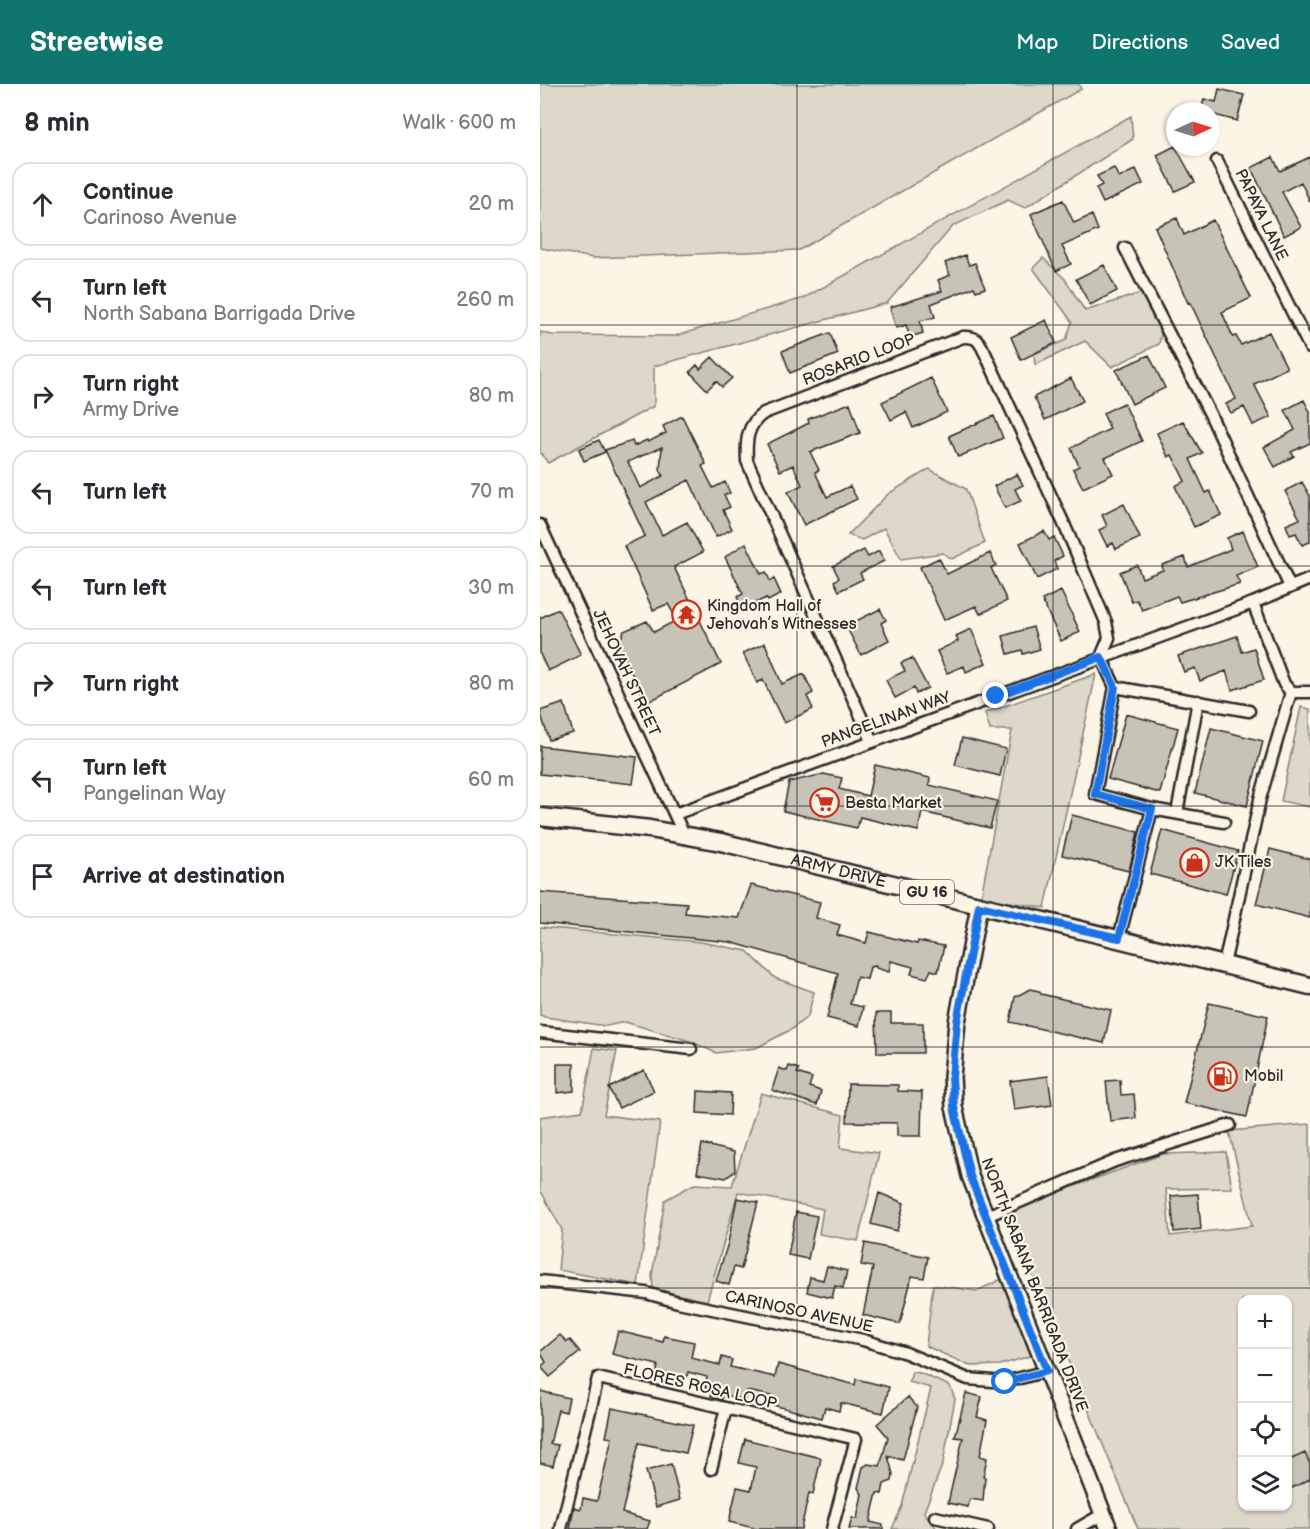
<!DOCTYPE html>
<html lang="en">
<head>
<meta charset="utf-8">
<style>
	:root { --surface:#fff; --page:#f7f7f7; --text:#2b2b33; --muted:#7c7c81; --line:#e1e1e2; --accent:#0f766e }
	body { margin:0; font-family:"Balsamiq Sans",sans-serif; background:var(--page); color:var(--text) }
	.controls { position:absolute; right:18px; bottom:18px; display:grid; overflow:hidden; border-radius:12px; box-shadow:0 2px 4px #0004 }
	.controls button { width:54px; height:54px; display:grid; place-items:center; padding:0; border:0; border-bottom:2px solid var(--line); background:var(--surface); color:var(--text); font:30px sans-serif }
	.compass { position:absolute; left:626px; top:18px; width:54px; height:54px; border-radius:50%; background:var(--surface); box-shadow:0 2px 4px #0004; rotate:86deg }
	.stop { position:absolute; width:18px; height:18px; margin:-14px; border:4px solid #1a73e8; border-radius:50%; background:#fff }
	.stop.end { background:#1a73e8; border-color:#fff; box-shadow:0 2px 6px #0008 }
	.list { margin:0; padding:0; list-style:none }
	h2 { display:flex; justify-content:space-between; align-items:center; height:78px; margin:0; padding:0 24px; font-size:26px }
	h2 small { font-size:20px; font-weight:400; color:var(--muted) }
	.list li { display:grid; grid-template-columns:39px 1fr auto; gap:18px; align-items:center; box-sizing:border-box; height:84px; margin:0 12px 12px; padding:0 12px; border:2px solid var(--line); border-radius:18px }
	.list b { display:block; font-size:22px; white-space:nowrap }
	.list p { margin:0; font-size:20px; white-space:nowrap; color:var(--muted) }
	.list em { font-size:20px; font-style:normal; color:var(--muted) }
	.icon { flex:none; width:33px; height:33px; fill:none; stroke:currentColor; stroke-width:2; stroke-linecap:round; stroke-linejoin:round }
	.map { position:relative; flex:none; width:770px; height:1445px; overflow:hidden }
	header { display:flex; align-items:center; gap:36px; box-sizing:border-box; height:84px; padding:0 30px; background:var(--accent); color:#fff }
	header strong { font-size:28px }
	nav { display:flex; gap:33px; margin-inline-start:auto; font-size:21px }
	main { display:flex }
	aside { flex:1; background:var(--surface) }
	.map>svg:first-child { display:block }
	.green { fill:#ded8ca; stroke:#84827a; stroke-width:1.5; fill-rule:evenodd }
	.building { fill:#c8c3b7; stroke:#2b2b2b; stroke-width:1.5; fill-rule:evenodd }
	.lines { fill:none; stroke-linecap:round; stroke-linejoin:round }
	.street-casing { stroke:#2b2b2b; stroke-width:15 }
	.secondary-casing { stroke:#2b2b2b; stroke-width:20 }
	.primary-casing { stroke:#2b2b2b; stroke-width:21 }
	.street { stroke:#fcf5e5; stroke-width:10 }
	.secondary { stroke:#fcf5e5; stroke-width:15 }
	.primary { stroke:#fcf5e5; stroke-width:16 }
	.route { stroke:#1a73e8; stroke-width:8 }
	.grid { fill:none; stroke:#2b2b2b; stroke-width:1.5; stroke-opacity:0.55 }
	.labels { text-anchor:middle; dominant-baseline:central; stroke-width:4.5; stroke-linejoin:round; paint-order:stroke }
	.shield { fill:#fcf5e5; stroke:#6a6863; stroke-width:1.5 }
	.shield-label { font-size:15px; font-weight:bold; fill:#2b2b2b }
	.street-label { font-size:16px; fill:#2b2b2b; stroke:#fcf5e5 }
	.poi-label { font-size:16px; fill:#2b2b2b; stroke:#fcf5e5; text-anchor:start }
</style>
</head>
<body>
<header>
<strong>Streetwise</strong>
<nav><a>Map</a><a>Directions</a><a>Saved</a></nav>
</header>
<main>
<aside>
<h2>8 min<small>Walk · 600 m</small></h2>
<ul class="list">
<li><svg class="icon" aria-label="ahead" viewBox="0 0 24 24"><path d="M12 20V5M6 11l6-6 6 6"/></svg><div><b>Continue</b><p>Carinoso Avenue</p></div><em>20 m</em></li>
<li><svg class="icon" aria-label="left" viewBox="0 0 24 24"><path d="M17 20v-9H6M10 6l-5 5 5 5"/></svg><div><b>Turn left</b><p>North Sabana Barrigada Drive</p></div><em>260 m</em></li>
<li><svg class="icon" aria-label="right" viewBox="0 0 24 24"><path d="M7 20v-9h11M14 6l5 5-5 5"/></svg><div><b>Turn right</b><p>Army Drive</p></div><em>80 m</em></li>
<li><svg class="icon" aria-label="left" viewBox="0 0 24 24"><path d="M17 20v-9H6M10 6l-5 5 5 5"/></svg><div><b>Turn left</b></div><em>70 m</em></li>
<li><svg class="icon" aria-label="left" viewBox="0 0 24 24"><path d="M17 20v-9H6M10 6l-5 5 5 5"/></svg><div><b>Turn left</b></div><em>30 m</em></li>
<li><svg class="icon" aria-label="right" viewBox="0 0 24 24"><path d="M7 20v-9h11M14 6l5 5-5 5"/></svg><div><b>Turn right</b></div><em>80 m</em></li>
<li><svg class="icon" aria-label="left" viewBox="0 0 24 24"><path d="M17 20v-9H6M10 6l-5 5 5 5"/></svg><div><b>Turn left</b><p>Pangelinan Way</p></div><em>60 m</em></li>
<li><svg class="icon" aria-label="arrive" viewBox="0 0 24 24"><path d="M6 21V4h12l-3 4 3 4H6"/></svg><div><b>Arrive at destination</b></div></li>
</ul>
</aside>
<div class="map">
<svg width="770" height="1445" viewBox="0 0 770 1445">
	<rect width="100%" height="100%" fill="#fcf5e5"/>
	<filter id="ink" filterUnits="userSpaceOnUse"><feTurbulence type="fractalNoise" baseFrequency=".0167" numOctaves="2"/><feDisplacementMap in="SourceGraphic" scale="12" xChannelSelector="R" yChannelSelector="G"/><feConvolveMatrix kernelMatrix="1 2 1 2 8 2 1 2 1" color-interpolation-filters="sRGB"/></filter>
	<g filter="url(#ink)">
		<path class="green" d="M0 0H539L541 5 259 166 53 174 0 164Z
			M591 32 593 55 485 124 468 116 413 142 347 219 114 282V322L8 379 0 368V248L12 251 135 252 264 214Z
			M503 174 525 195 545 227 604 208 623 240 619 260 572 283 545 257 495 281 494 270 526 256 532 238 493 184Z
			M389 385 426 405 445 459 412 475 403 469 361 475 344 444 322 456 308 451 348 410Z
			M556 590 505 824 441 813 472 646H450L445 629Z
			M761 623 770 625V723L741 717Z
			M0 843 161 858 207 867 235 894 274 908 268 932 252 945 216 964 176 969 150 957 85 938 66 942 5 933 0 931Z
			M54 964 77 967 64 1031 120 1038 98 1201 18 1186 22 1146 2 1109H0V1033L42 1027Z
			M221 1009 303 1031 300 1064 339 1069 318 1157 279 1150 283 1125 198 1108 167 1217 113 1205 112 1191 125 1116 154 1100 192 1102Z
			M770 1040V1445H598L466 1127 623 1070 686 1068 692 1104 626 1105 630 1152 712 1142 689 1047ZM702 1216H748V1422H702Z
			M466 1193 497 1270 460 1281 430 1282 386 1262 393 1201 437 1207Z
			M372 1288 380 1289 410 1302 415 1315 403 1379 384 1428 397 1445H352L362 1422 391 1304 369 1298Z"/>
		<path class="building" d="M679 5 704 11 697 37 671 30V27H661L664 15 676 18Z
			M635 62 655 98 635 107 617 71Z
			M733 73 740 87 770 73V118L761 98 742 108 761 143 744 152 711 84Z
			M574 84 579 94 596 85 603 100 563 119 556 104 562 101 557 92Z
			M523 116 534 139 552 131 558 146 522 162 531 180 516 187 491 130Z
			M637 134 644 151 673 136 711 214 682 228 693 253 696 252 701 261 729 248 747 284 714 300 731 333 713 341 704 323 691 329 686 320 696 315 650 218 648 219 615 143Z
			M425 171 429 181 435 179 445 204 436 207 434 203 391 220 395 233 380 237 383 249 370 253 366 241 356 244 350 223 402 207 398 196 410 191 405 179Z
			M564 181 577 207 550 221 536 195Z
			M506 236 516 259 481 276 471 253Z
			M290 249 298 270 250 289 242 267Z
			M609 271 625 304 592 320 576 286Z
			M172 273 192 294 182 303 176 297 167 306 150 288 157 281 160 285Z
			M391 294 407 328 373 344 366 328 351 336 342 318Z
			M531 294 543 317 505 336 494 313Z
			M764 316 770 328V359L751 368 754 372 735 383 724 363 755 346 745 326Z
			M310 319 320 349 270 368 279 386 275 388 287 413 310 402 317 415 264 441 248 408 262 401 253 381 240 387 227 360 269 339 268 335Z
			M584 319 602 357 565 374 573 390 543 404 533 385 539 382 531 364 570 345 563 329Z
			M142 332 166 380 162 382 173 404 185 398 190 409 184 411 190 423 183 426 192 445 176 453 149 396 106 418 122 451 147 438 163 468 134 483 181 580 106 619 78 561 84 547 107 537 114 548 137 536 128 520 113 526 84 462 105 452 65 366 92 357 94 362 107 356 108 358 126 349 123 342ZM122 363 120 385 123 392 100 404 88 378Z
			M454 332 463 354 418 373 409 352Z
			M643 337 662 369 650 375 666 409 670 407 681 431 654 443 635 402 645 397 632 371 628 373 617 349Z
			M59 356 65 368 44 377 39 365Z
			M477 390 483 401 475 405 481 417 465 424 454 402Z
			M762 398 770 412V458L762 461 756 449 750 451 746 441 760 435 745 407Z
			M584 420 600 454 576 465 573 459 567 462 559 446 567 442 562 431Z
			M504 447 509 456 514 453 523 472 514 477 517 485 497 495 480 459Z
			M703 447 718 483 696 492 700 500 640 518 637 512 602 526 597 516 592 518 580 488 597 481 602 494 623 486 622 481 645 473 648 483 691 465 687 454Z
			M206 459 221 490 226 488 230 497 234 495 241 510 228 517 226 514 203 525 197 513 203 510 185 473Z
			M324 466 328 473 339 467 344 477 320 489 323 495 299 507 294 497 299 494 293 482Z
			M450 469 456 481 451 484 467 517 440 530 436 522 404 536 380 483 399 474 407 490Z
			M521 507 540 548 521 557 502 516Z
			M18 525 41 571 8 587 0 570V534Z
			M340 525 346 536 341 539 349 556 321 571 306 542Z
			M493 543 500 565 483 570 482 566 468 570 463 552Z
			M431 545 446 579 426 588 424 582 407 589 397 567 418 557 416 552Z
			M697 552 702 568 714 564 724 596 692 606 686 587 660 597 655 584 644 588 638 572Z
			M225 559 242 600 264 590 273 609 267 612 273 625 244 639 223 596 217 599 203 569Z
			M372 574 388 604 376 610 374 604 355 614 346 596 365 587 361 579Z
			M24 619 33 649 9 656 0 627Z
			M586 630 638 644 620 709 568 695Z
			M671 644 723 657 707 722 655 709Z
			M422 654 466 665 460 692 415 681Z
			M0 662 97 673 93 700 0 690Z
			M335 681 390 694 389 701 457 717 450 744 382 728 378 747 320 733 317 744 243 727 249 698 284 690 302 694 299 705 328 712Z
			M532 731 598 748 589 787 522 771Z
			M622 746 698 767 686 810 610 790Z
			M730 765 770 775V834L716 820Z
			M211 801 280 818 276 834 300 841 297 851 326 859 329 848 377 860 378 857 404 862 398 888 391 886 387 894 371 890 373 883 351 877 349 888 336 884V882L330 883 327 895 317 893 310 920 323 923 319 942 287 934 298 889 190 858 0 839V808L147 819 145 829 199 834Z
			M490 905 499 907 501 910 571 926 564 959 470 938 475 913Z
			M669 919 728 932 707 1033 644 1019Z
			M336 929H351V939H383V969H337Z
			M17 980H34V1007L17 1009Z
			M249 982 259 985 257 989 272 994 269 1003 281 1007 277 1021 232 1006 239 984 247 987Z
			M104 986 114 1007 79 1024 69 1004Z
			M508 992 512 1021 474 1026 470 997Z
			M580 996 581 1011 594 1010 596 1034 570 1037 566 997Z
			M308 1000 358 1001V1007L382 1008 381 1052H357V1039L307 1038Z
			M158 1007 191 1009 190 1031 157 1029Z
			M162 1060 194 1068 195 1087 186 1094 157 1089Z
			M339 1109 364 1119 357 1147 331 1140Z
			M658 1110 661 1145 634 1148 631 1112Z
			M197 1114 218 1118 201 1185 194 1183 189 1201 176 1197 188 1159Z
			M256 1128 277 1132 268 1175 248 1171Z
			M325 1159 388 1173 384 1194 372 1192 360 1240 323 1231 333 1183 321 1181Z
			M287 1182 307 1187 303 1204 295 1202 292 1214 267 1208 270 1193 283 1196Z
			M78 1247 123 1258 124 1252 154 1258 151 1274 180 1281 182 1273 192 1276 190 1283 235 1293 238 1280 315 1301 316 1295 349 1303 343 1329 301 1319 299 1327 285 1323 282 1334 229 1320 231 1312 207 1307 205 1315 183 1311 182 1315 171 1312 172 1305 165 1303 167 1293 148 1288 147 1293 127 1289 125 1294 116 1292 118 1281 72 1270Z
			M20 1251 27 1258 30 1256 40 1268 10 1293 1 1283 6 1278 0 1268Z
			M0 1307 29 1314 26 1328 18 1326 10 1360 18 1361 13 1382 0 1379Z
			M426 1309 442 1313 437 1333 447 1336 440 1372 447 1374 443 1393H445L443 1417 430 1415 428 1423 408 1419 423 1354 415 1353Z
			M368 1313 377 1323 363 1376 348 1372 353 1390 352 1397 344 1400 342 1410 337 1409 330 1438 343 1441V1445H309L312 1434 317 1435 322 1410 318 1404 323 1383 328 1380 340 1382 348 1353 337 1340Z
			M72 1324 153 1341 146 1369 99 1359 82 1429 110 1437 107 1445H30L34 1423 41 1425 43 1414 57 1417 72 1354 66 1353Z
			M205 1355 281 1374 273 1410 269 1409 261 1445H218L189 1438 197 1403 211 1406 216 1383 199 1379Z
			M765 1369 770 1380V1395L752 1404 747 1395V1377Z
			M131 1380 140 1416 116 1423 106 1387Z"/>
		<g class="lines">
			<defs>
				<path id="street" d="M677 77 770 264
					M585 164 671 332 750 503
					M0 441 144 751
					M713 519 744 600 751 608H770
					M575 603 709 627
					M332 657 207 377C206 358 206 341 224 329L423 253C437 252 439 257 445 269L524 440 566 538 569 554 561 573 575 603 555 710 612 725 684 738
					M637 729 658 617
					M135 730 713 519 770 495
					M579 854 612 725
					M684 881 720 715 751 608
					M0 948 151 965
					M447 1132 575 1077 690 1041
					M0 1197 106 1209 138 1218 323 1256 366 1269 428 1295 465 1298 507 1287
					M171 1385 186 1324
					M395 1433 448 1445
					M21 1445 58 1294 316 1355 292 1445
					M537 1445 563 1430"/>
				<path id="secondary" d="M439 822 417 938 412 993 414 1023 430 1092 569 1445"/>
				<g id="primary">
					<path id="s1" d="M0 733 110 745 181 758 770 902"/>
				</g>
			</defs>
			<use href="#street" class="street-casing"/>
			<use href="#secondary" class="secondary-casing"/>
			<use href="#primary" class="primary-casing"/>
			<use href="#street" class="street"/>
			<use href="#secondary" class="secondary"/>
			<use href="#primary" class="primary"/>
		</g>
	</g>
	<g class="lines" filter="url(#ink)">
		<path class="route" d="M456 612 561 573 575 603 555 710 612 725 579 854 439 822 417 938 412 993 414 1023 430 1092 507 1287 465 1298"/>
	</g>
	<path class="grid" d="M257 0V1445M513 0V1445M0 241H770M0 482H770M0 722H770M0 963H770M0 1204H770"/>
	<defs>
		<symbol id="temple-ring" viewBox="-11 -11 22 22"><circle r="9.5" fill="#fcf5e5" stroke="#c8321e" stroke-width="1.5"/><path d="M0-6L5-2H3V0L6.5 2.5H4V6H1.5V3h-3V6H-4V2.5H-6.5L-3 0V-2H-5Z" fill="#c8321e"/></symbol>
		<symbol id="supermarket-ring" viewBox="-11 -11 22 22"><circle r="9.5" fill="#fcf5e5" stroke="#c8321e" stroke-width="1.5"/><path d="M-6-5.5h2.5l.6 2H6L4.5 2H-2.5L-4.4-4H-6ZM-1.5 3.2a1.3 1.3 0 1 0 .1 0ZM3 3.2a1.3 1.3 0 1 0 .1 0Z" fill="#c8321e"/></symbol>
		<symbol id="shop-ring" viewBox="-11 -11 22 22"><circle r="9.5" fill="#fcf5e5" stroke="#c8321e" stroke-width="1.5"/><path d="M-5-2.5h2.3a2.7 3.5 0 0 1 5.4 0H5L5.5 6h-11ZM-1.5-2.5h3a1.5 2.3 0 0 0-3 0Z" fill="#c8321e"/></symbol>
		<symbol id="fuel-ring" viewBox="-11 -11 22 22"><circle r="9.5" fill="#fcf5e5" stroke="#c8321e" stroke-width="1.5"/><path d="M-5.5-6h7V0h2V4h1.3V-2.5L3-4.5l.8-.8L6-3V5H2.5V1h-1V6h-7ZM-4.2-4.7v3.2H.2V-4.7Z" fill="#c8321e"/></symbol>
	</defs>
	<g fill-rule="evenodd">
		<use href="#temple-ring" x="130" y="514" width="33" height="33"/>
		<use href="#supermarket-ring" x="268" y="702" width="33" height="33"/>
		<use href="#shop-ring" x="638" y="762" width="33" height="33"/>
		<use href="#fuel-ring" x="666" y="976" width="33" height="33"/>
	</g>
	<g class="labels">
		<rect class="shield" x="360" y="796" width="54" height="24" rx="4.5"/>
		<g class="shield-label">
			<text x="387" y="808">GU 16</text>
		</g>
		<g class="street-label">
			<text transform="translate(721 131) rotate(64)">PAPAYA LANE</text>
			<text transform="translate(319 276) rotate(-21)">ROSARIO LOOP</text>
			<text transform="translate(86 589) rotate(65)">JEHOVAH STREET</text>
			<text transform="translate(346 636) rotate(-20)">PANGELINAN WAY</text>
			<text stroke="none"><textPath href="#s1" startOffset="304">ARMY DRIVE</textPath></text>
			<text transform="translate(494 1201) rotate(69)">NORTH SABANA BARRIGADA DRIVE</text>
			<text transform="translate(259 1228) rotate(12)">CARINOSO AVENUE</text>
			<text transform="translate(160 1303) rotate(13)">FLORES ROSA LOOP</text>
		</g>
		<g class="poi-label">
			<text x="167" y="522">Kingdom Hall of<tspan x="167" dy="18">Jehovah’s Witnesses</tspan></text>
			<text x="305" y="719">Besta Market</text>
			<text x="675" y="778">JK Tiles</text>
			<text x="704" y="992">Mobil</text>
		</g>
	</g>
</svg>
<div class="controls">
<button>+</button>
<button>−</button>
<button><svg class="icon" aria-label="locate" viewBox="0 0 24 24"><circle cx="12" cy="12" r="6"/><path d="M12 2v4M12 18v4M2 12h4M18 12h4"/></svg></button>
<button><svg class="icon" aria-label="layers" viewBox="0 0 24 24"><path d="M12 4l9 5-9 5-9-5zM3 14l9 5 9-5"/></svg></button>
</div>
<svg class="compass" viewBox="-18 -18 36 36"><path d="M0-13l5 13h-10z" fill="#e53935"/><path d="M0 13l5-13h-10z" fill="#7c7c81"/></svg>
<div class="stop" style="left:465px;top:1298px"></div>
<div class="stop end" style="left:456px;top:612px"></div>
</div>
</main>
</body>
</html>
